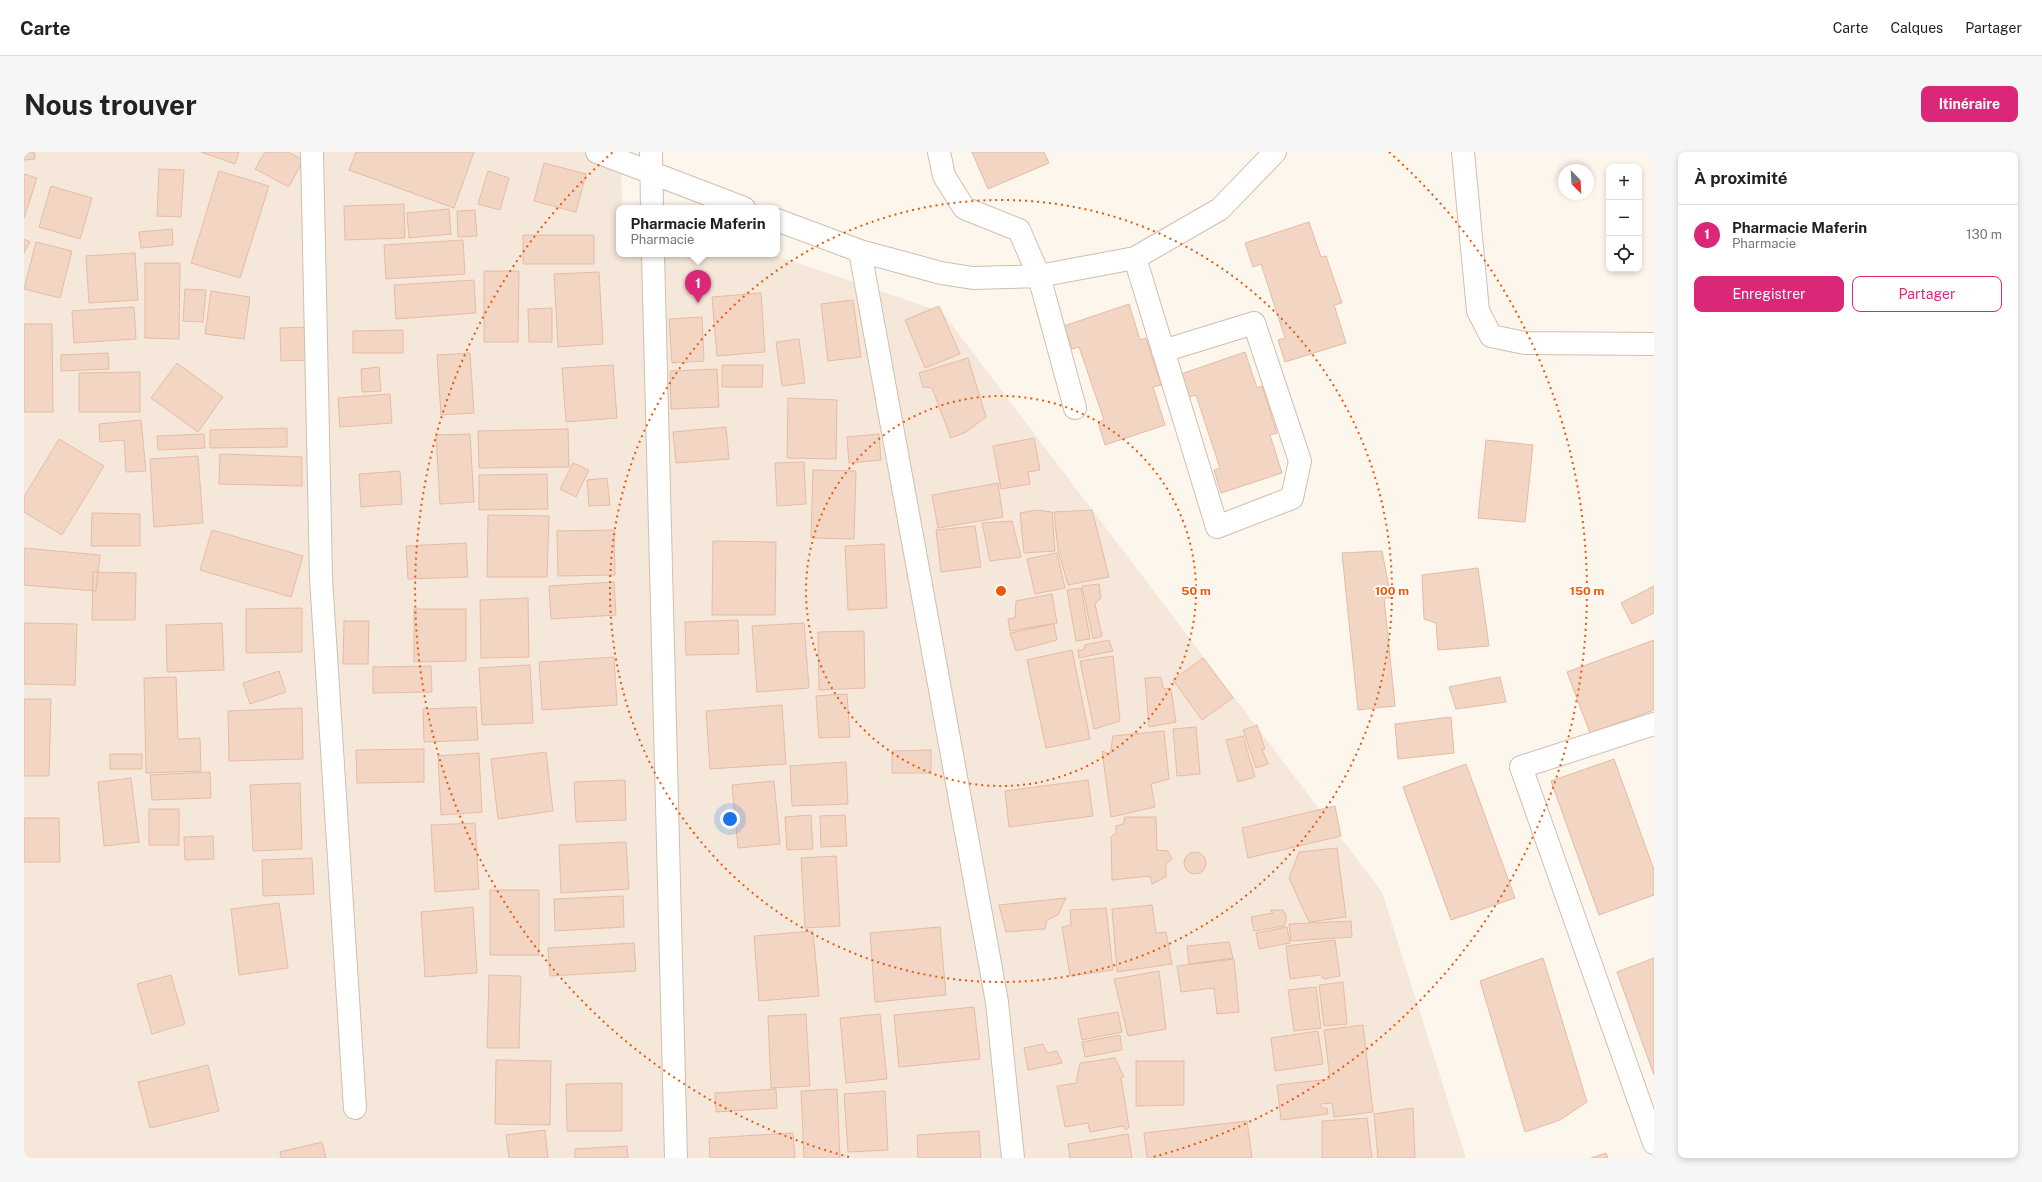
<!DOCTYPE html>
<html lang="fr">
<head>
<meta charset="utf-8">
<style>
	:root { --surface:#fff; --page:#f6f6f6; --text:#222; --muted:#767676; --line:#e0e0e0; --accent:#db2777 }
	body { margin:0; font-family:"Public Sans",sans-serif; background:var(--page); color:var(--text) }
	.controls { position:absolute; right:12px; top:12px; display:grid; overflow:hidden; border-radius:8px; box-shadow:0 2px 6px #0003 }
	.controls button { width:36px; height:36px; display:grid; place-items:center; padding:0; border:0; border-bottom:1px solid var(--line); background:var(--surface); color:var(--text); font:20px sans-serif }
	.compass { position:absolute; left:1534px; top:12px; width:36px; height:36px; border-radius:50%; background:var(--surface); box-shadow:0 2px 6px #0003; rotate:156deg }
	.you { position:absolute; left:706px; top:667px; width:14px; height:14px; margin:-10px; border:3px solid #fff; border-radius:50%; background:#1a73e8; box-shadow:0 0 0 6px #1a73e833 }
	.badge { display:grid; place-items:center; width:26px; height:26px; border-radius:50%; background:var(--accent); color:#fff; font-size:13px; font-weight:700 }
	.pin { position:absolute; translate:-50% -33px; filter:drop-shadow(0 1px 2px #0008) }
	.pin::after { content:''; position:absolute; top:21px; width:14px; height:12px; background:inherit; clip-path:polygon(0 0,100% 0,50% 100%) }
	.popup { position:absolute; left:592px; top:53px; width:164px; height:52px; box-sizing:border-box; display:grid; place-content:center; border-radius:8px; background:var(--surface); filter:drop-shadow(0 1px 3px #0005); font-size:13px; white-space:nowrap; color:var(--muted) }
	.popup b { font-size:15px; color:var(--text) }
	.popup::after { content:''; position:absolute; left:50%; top:100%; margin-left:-8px; border:8px solid transparent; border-top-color:var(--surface) }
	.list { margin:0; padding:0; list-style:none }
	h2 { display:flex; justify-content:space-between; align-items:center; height:52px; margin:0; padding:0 16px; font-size:17px }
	h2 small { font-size:13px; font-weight:400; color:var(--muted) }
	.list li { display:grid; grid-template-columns:26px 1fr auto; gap:12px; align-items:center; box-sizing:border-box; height:60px; padding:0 16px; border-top:1px solid var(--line) }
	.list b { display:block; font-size:15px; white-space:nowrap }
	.list p { margin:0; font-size:13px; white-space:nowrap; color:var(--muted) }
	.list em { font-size:13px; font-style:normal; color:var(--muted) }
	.actions { display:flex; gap:8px; padding:12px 16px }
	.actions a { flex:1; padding:9px 0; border:1px solid var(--accent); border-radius:8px; text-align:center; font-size:14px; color:var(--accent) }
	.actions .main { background:var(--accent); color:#fff }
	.icon { flex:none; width:22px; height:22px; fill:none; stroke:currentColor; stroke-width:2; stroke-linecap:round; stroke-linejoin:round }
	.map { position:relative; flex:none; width:1630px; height:1006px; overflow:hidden; border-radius:8px }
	header { display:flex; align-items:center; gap:24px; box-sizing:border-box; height:56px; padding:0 20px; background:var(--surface); border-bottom:1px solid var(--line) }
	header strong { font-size:19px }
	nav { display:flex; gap:22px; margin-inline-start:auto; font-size:14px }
	.intro { display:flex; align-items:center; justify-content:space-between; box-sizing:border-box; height:96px; padding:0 24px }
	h1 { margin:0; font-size:28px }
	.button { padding:10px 18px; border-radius:8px; background:var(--accent); color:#fff; font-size:14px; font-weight:700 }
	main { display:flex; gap:24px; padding:0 24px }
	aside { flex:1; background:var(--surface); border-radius:8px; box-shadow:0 2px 6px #0003 }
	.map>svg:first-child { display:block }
	.residential { fill:#f5e8da }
	.building { fill:#f3d5c3; stroke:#e6bba3 }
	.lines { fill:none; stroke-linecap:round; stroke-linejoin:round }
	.minor-casing { stroke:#d1beb0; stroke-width:24 }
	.minor { stroke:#fff; stroke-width:22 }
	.ring { fill:none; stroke:#e8590c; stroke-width:2; stroke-dasharray:2 4 }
	.centre { fill:#e8590c; stroke:#fffaf3; stroke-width:2 }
	.ring-label { font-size:12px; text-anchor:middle; font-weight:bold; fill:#e8590c; stroke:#fffaf3; stroke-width:4; stroke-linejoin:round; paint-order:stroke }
</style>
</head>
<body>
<header>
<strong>Carte</strong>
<nav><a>Carte</a><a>Calques</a><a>Partager</a></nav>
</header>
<div class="intro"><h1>Nous trouver</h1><a class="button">Itinéraire</a></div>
<main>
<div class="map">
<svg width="1630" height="1006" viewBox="0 0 1630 1006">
	<rect width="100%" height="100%" fill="#fdf6ec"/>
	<path class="residential" d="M0 0H597L598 52 610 56H595V102H747L918 160 1358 740 1442 1006H0Z"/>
	<path class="building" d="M0 0H10L11 7 0 8Z
		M177 0H215L211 12Z
		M241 0H264L279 8 265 35 231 17Z
		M332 0H450L430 56 325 18Z
		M948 0H1020L1025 11 964 37Z
		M520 11 562 22 552 60 510 49Z
		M135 17 160 18 157 65 133 64Z
		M195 19 245 34 216 126 167 111Z
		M464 19 485 26 476 58 454 52Z
		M0 22 13 26 0 66Z
		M27 34 68 46 56 87 15 75Z
		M380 52 381 86 321 88 320 54Z
		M425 57 427 82 385 86 383 61Z
		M451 58 453 84 434 85 433 59Z
		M1285 70 1297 105 1302 104 1318 151 1310 153 1322 191 1261 210 1254 188 1261 186 1237 112 1229 115 1221 91Z
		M148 77 149 93 117 96 115 80Z
		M499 83H570V112H499Z
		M0 87 6 90 0 101Z
		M439 88 441 122 362 127 360 93Z
		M12 90 48 99 36 146 0 137Z
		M111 101 114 148 65 151 62 104Z
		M121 111H156L155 187 121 186Z
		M460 119H495L494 190H460Z
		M575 120 579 192 534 195 530 122Z
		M450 128 452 161 372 167 370 133Z
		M161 137 182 138 179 170 159 169Z
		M187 139 226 145 220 187 181 182Z
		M737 141 741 200 693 204 688 145Z
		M829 148 837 205 804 209 797 152Z
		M1105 152 1116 188 1122 186 1137 233 1129 235 1141 273 1081 293 1074 270 1080 268 1055 195 1048 197 1040 174Z
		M915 154 936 202 901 216 881 168Z
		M110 155 112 187 50 191 48 159Z
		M528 156V190H505L504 157Z
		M678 165 680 209 648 211 645 167Z
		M0 172H28L29 260H0Z
		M286 175 287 208 257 209 256 176Z
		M379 178V201H329V179Z
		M775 187 781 231 758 234 752 190Z
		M1221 200 1233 236 1238 234 1253 281 1246 283 1258 321 1197 341 1190 318 1196 316 1172 243 1164 245 1157 222Z
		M84 201 85 217 37 219V203Z
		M446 201 450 261 417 263 413 203Z
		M944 206 962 265 942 280 927 286 908 236 899 235 895 221Z
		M153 211 199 245 174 280 127 246Z
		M589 213 593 266 542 270 538 216Z
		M698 213H739L738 235H698Z
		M355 215 357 239 338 240 337 217Z
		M693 217 695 255 647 257 646 219Z
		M116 220V260H55V221Z
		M366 242 368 271 316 275 314 246Z
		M764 246 813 248 812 307 763 306Z
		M117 268 122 319 102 320 100 288 76 290 75 272Z
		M702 275 705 307 652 311 649 280Z
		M263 276V295L186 296V278Z
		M544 277 545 315 455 316 454 279Z
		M180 282 181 296 134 298 133 284Z
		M446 282 450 350 416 352 412 283Z
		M855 282 857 308 825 311 823 285Z
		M1010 286 1016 318 1004 320 1006 332 977 337 969 294Z
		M35 287 80 314 38 383 0 360V345Z
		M1462 288 1509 293 1501 370 1454 366Z
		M196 302 278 305V334L195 332Z
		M174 304 179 371 130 375 126 307Z
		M780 310 782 352 753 354 751 311Z
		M549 311 565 318 552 345 536 337Z
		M789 318 832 319 830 387 787 386Z
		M376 319 378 352 337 355 335 322Z
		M523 322 524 357 455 358V323Z
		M583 326 586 353 565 354 563 328Z
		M974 331 979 365 914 376 908 343Z
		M1012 358 1028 360 1031 399 1000 401 996 361Z
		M1068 358 1085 425 1044 433 1034 398 1030 360Z
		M68 361 116 362V394H67Z
		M464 363 525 364 523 425H463Z
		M988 369 997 405 966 409 958 371Z
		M951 374 957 415 917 420 912 378Z
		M188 378 279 404 267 445 176 418Z
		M590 378 591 423 534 424 533 379Z
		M689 389 752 390 751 463H688Z
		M442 391 444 425 384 427 382 394Z
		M860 392 863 456 824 458 821 394Z
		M0 396 76 403 72 439 0 433Z
		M1358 399 1367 446H1360L1371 554 1334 558 1318 401Z
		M1033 401 1041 436 1011 442 1003 407Z
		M1454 416 1465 494 1414 498 1412 471 1400 467 1398 423Z
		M69 420 112 421 111 468H68Z
		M590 430 592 463 527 467 525 434Z
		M1075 432 1077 446 1071 452 1078 484 1069 487 1058 434Z
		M1630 434V461L1608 472 1597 451Z
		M1057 436 1066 487 1052 489 1043 438Z
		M1028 442 1033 471 986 479 984 467 991 466 992 449Z
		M504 446 505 505 457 506 456 448Z
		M278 456V500L222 501V457Z
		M390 457H442V509L390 510Z
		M714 468 715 502 662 503 661 470Z
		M320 469H345L344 512H319Z
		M0 471 53 472 51 533 0 532Z
		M198 471 200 518 143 520 142 473Z
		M780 471 785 536 733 540 728 474Z
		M1030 472 1033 488 992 499 986 481Z
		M840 479 841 536 795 538 794 480Z
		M1085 488 1089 499 1055 506 1054 498H1059L1061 493Z
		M1630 488V558L1566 581 1543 520Z
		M1048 498 1066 587 1022 596 1003 508Z
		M1089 504 1096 569 1070 577 1056 509Z
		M590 505 593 553 518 558 515 510Z
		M1179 506 1209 546 1178 568 1149 528Z
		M506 513 509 571 458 573 455 516Z
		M407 514 408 540 349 541V515Z
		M255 519 262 540 226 552 219 531Z
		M152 525 154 587 176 586 177 619 122 621 120 526Z
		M1137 525 1139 536 1147 537 1152 570 1125 575 1121 526Z
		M1476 525 1482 550 1432 557 1425 535Z
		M823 542 826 585 795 586 792 544Z
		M0 547H27L25 624H0Z
		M758 553 762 612 686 617 682 559Z
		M452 555 454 588 400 590 399 557Z
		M278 556 279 607 205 609 204 559Z
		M1427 565 1430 601 1374 607 1371 572Z
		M1233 573 1241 597H1238L1244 612 1232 616 1219 578Z
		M1172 575 1176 622 1153 624 1149 577Z
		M1140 579 1145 627 1127 632 1131 655 1087 665 1078 599 1086 602 1089 584Z
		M1219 584 1231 625 1214 630 1202 588Z
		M400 597V630L333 631 332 598Z
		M907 598V621H868V599Z
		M522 600 529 659 474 667 467 607Z
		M455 601 458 660 417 663 414 604Z
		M86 602H118V617H86Z
		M1590 607 1630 718V743L1575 763 1527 629Z
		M822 610 824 652 768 654 766 614Z
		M1442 612 1491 746 1427 768 1379 635Z
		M186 620 187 646 128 648 126 623Z
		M107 626 115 690 80 694 74 630Z
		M601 628 602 668 552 670 550 630Z
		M1064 628 1069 664 985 675 981 639Z
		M750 629 756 692 714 696 708 633Z
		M276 631 278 697 229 699 226 633Z
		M1311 654 1317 684 1224 706 1218 676Z
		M125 657H155V693H125Z
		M787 663 789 697 763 698 761 665Z
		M821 663 823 694 797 695 796 664Z
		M1101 665H1132L1133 698 1144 699 1148 707 1142 712V725L1128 732 1126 724 1088 728 1087 685 1092 681V674L1099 672Z
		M0 666H35L36 710H0Z
		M451 671 455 737 411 740 407 673Z
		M189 684 190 707 161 708 160 685Z
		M602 690 605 737 537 741 535 693Z
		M1313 696 1322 765 1285 770 1265 726 1275 700Z
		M1160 711a11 11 0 1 1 22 0a11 11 0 1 1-22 0Z
		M812 704 816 774 781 776 777 706Z
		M288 706 290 742 239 744 238 708Z
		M466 738H515V803H466Z
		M599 744 600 775 531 779 530 747Z
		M1042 746 1034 763 1023 768 1021 777 982 780 975 753Z
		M255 751 264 816 215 823 207 757Z
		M1128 753 1132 781 1142 780 1148 812 1093 820 1088 757Z
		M449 755 453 821 401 825 397 760Z
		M1082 756 1089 818 1046 824 1038 775 1047 773 1046 758Z
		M1246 758H1259L1262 763V769L1260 774 1230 779 1227 765 1249 761Z
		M1327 769 1328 785 1267 789 1265 772Z
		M916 775 922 843 851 850 846 781Z
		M1263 775 1266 791 1235 797 1232 781Z
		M789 779 795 844 735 849 730 784Z
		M1311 788 1316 824 1300 827 1296 823 1266 827 1262 794Z
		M1205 790 1209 806 1165 812 1163 794Z
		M610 791 612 819 526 824 524 796Z
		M1519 806 1563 950 1536 968 1501 980 1456 829Z
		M1630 806V923L1593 820Z
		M1210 807 1215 860 1193 862 1190 836 1157 840 1153 814Z
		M1135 819 1142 877 1104 884 1090 827Z
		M147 823 161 872 128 882 113 832Z
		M465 823 497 824 495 896H463Z
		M1319 830 1323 872 1300 874 1295 833Z
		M1292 835 1297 876 1270 879 1264 838Z
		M950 855 956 907 875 915 870 863Z
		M1094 860 1098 880 1058 888 1054 867Z
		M782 862 786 934 747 936 744 864Z
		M856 862 863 927 822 931 816 866Z
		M1339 873 1349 960 1310 965 1308 951 1297 952V956H1303L1304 962 1257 968 1253 933 1306 927 1300 878Z
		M1294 879 1299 912 1251 919 1247 886Z
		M1096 883 1098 898 1061 905 1058 890Z
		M1019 892 1023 901 1033 899 1038 911 1004 918 1000 896Z
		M1091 906 1100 925 1097 926 1105 975 1102 978 1099 974 1066 980 1064 971 1041 975 1033 934 1052 931 1056 911Z
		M472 908 527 909 526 973 471 972Z
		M1112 909H1160V953L1112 954Z
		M184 913 195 959 126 976 114 930Z
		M598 931V979H543L542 932Z
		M752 937 753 956 692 960 691 941Z
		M813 937 816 1006H780L777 939Z
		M861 939 864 998 824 1000 820 942Z
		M1389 956 1391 1006H1354L1350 962Z
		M1343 966 1348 1006H1298V969Z
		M1223 969 1228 1006H1123L1120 981Z
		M521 978 524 1006H485L482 983Z
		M955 979 957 1006H894L893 983Z
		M769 981 771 1006H686L685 986Z
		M1104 982 1108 1006H1046L1044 992Z
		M298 990 302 1006H257L256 1000Z
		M603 994 604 1006H551V997Z
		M1582 1001 1584 1006H1567Z"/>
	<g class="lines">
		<defs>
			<path id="minor" d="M288 0 297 426 331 956
				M573 0 720 56
				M627 0 628 56
				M915 0 920 24 940 56 995 78 1015 124 1051 256
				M1439 0 1454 159 1467 184 1501 191 1630 192
				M753 68 836 99 917 121 949 126 1015 124 1111 106 1196 57 1251 0
				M836 99 973 850 989 1006
				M629 102 652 1006
				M1111 106 1193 375 1268 346 1276 309 1230 171 1139 199
				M1630 572 1497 615 1630 991"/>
		</defs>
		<use href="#minor" class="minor-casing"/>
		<use href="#minor" class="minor"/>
	</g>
	<g class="ring">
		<circle cx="977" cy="439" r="195"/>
		<circle cx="977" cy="439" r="391"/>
		<path d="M825 1005A586 586 0 0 1 589 0M1365 0A586 586 0 0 1 1129 1005"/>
	</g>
	<circle cx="977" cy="439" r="6" class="centre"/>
	<g class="ring-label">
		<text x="1172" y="443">50 m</text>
		<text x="1368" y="443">100 m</text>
		<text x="1563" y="443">150 m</text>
	</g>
</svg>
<div class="controls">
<button>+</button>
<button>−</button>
<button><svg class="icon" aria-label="locate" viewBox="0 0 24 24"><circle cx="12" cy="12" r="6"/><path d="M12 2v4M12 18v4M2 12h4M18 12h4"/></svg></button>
</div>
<svg class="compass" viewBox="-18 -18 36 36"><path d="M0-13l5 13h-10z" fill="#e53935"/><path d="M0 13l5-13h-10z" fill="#767676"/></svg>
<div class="you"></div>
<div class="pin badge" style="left:674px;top:151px">1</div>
<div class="popup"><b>Pharmacie Maferin</b>Pharmacie</div>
</div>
<aside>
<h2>À proximité<small></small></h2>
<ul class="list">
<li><span class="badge">1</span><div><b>Pharmacie Maferin</b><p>Pharmacie</p></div><em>130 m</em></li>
</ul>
<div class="actions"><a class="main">Enregistrer</a><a>Partager</a></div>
</aside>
</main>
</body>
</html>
